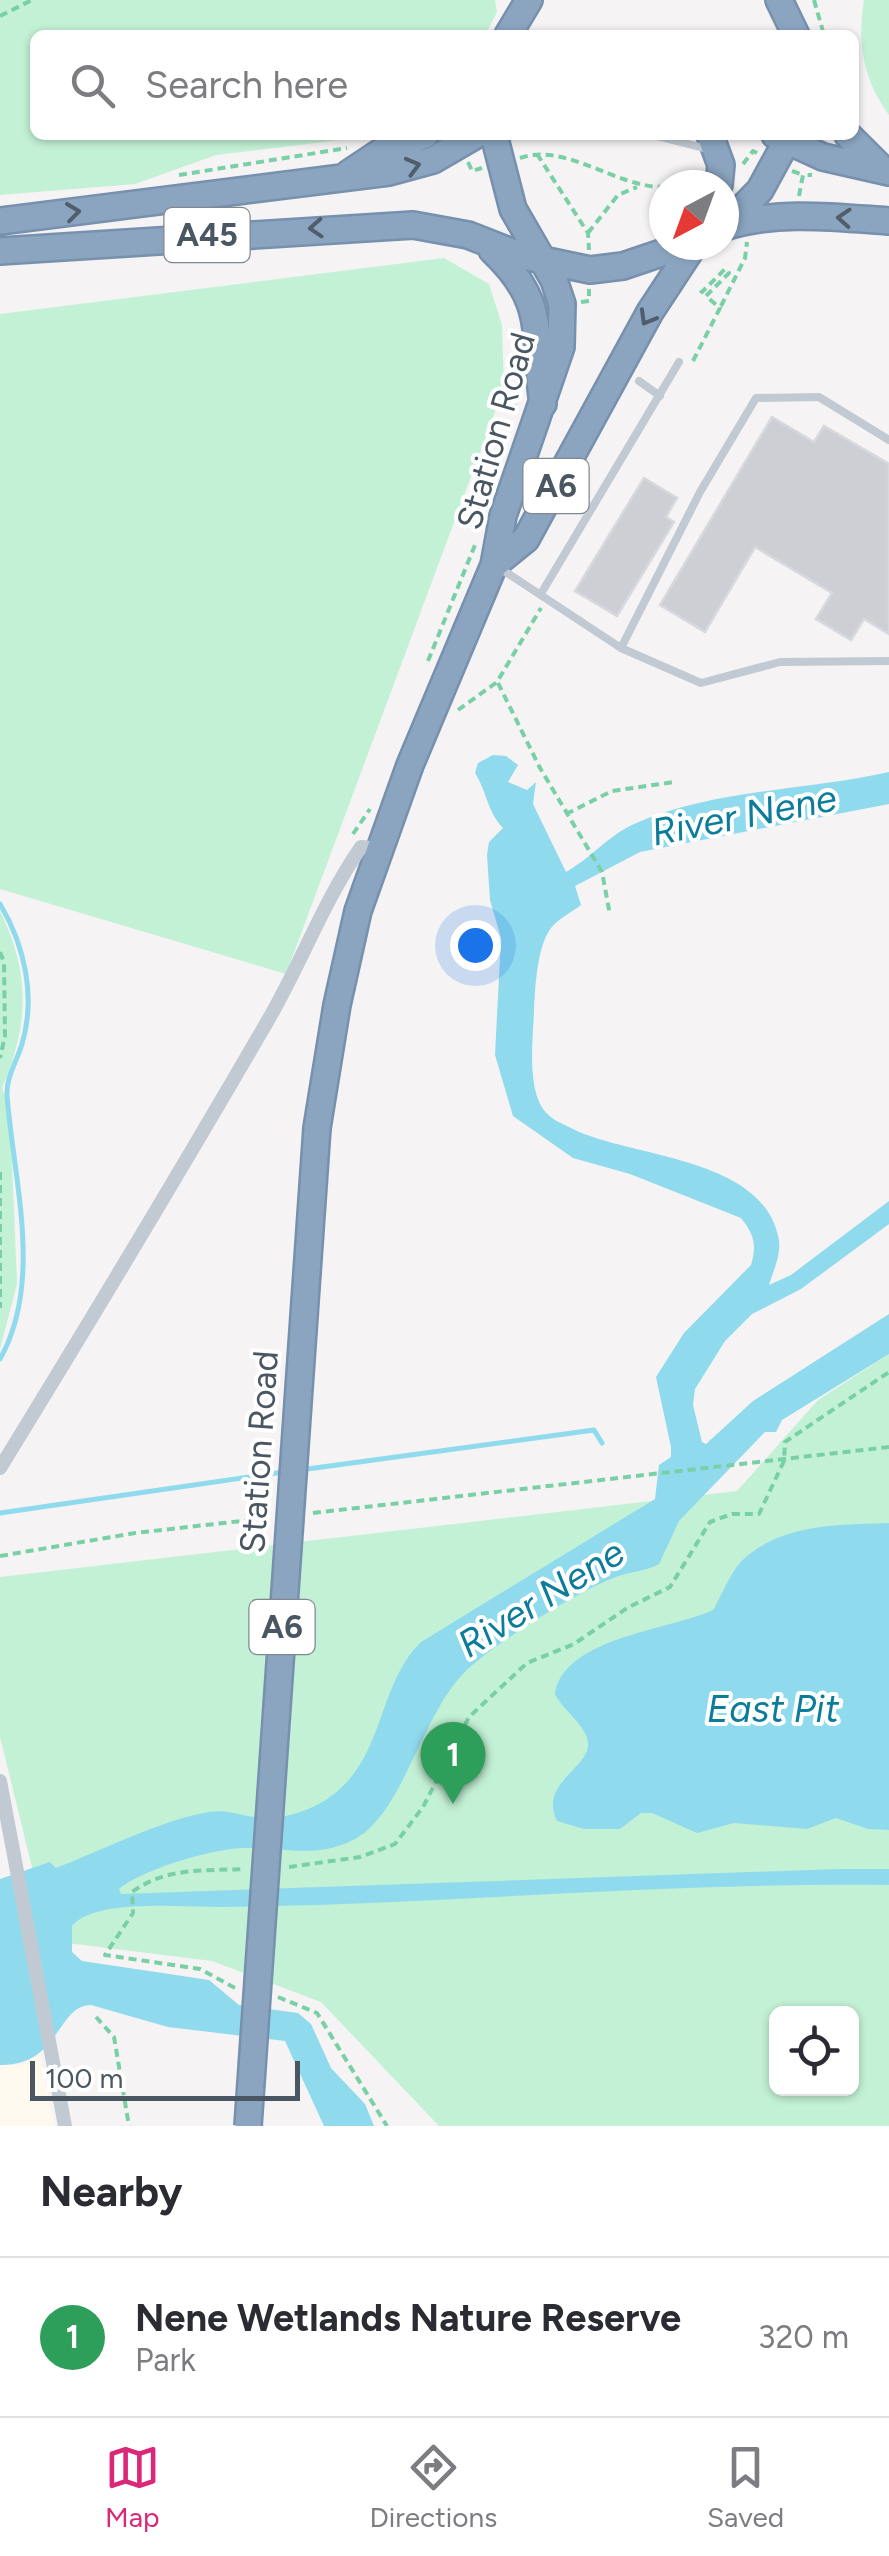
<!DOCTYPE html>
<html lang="en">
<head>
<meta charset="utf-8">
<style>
	:root { --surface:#fff; --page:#f7f7f7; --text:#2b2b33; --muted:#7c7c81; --line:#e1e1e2; --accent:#db2777 }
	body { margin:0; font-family:Figtree,sans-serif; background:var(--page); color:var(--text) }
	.controls { position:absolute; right:30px; bottom:30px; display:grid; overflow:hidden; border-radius:15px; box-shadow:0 2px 8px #0004 }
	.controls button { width:90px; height:90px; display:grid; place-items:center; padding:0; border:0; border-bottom:2px solid var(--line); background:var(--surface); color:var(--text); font:50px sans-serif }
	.compass { position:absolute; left:649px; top:170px; width:90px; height:90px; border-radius:50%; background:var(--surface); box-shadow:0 2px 8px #0004; rotate:221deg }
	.scale { position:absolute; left:30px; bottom:25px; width:270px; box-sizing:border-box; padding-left:10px; border:5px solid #4a5661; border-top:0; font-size:28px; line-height:35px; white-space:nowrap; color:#4a5661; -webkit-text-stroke:8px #fff; paint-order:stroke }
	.you { position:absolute; left:475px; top:945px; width:35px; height:35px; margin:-25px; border:8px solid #fff; border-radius:50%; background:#1a73e8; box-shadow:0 0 0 15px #1a73e833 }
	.badge { display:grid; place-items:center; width:65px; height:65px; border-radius:50%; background:var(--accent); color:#fff; font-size:32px; font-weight:700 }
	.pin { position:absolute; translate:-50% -82px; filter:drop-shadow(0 2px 5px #0008) }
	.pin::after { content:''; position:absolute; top:52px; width:35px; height:30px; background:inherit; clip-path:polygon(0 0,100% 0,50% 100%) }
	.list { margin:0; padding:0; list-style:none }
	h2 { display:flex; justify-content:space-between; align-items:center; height:130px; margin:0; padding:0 40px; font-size:42px }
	h2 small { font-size:32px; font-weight:400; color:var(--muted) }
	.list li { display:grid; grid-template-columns:65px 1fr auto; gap:30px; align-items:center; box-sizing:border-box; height:160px; padding:0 40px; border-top:2px solid var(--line) }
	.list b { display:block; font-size:38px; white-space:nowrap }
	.list p { margin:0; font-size:32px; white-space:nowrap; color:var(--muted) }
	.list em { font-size:32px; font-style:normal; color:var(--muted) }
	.icon { flex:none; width:55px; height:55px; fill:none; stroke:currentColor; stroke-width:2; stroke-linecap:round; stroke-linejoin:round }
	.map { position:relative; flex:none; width:889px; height:2126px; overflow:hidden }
	.search { position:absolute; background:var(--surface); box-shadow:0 2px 8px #0004; left:30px; right:30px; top:30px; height:110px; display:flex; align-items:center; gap:25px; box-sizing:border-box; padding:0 35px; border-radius:15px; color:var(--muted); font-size:38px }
	.sheet { height:290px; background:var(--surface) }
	nav { display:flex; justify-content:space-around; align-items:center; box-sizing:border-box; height:140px; border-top:2px solid var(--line); background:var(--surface); font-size:28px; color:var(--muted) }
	nav a { display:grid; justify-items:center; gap:5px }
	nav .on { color:var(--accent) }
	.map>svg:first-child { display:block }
	.commercial { fill:#fdf9ef }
	.green { fill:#c3f1d5; fill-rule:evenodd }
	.water { fill:#90daee }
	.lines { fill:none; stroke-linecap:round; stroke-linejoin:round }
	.stream { stroke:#90daee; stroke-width:5 }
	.building { fill:#cdcfd5; stroke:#d7d9de; stroke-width:2.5 }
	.highway-casing { stroke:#7690ad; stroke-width:30 }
	.path { stroke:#7ad0a6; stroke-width:4; stroke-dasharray:8 5; stroke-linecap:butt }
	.lane { stroke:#c1cad2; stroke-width:8 }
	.street { stroke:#c1cad2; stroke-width:14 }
	.highway { stroke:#8ba5c1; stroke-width:25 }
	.highway-bridge-casing { stroke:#7690ad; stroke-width:30; stroke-linecap:butt }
	.highway-bridge { stroke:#8ba5c1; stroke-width:25 }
	.oneway { stroke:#505e6b }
	.labels { text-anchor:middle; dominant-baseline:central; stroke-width:8; stroke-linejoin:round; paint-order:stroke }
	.shield { fill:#fff; stroke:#808990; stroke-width:2.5 }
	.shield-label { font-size:32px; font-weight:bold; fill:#4a5661 }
	.street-label { font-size:35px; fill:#4a5661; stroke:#fff }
	.water-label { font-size:38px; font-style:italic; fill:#0c7c9b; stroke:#fff }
</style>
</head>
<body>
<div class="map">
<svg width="889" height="2126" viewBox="0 0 889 2126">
	<rect width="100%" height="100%" fill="#f5f3f3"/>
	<path class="commercial" d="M40 2055 55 2126H0V2065H19Z"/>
	<path class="green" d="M0 0H495L497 12 485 35H35V135H381L216 155 135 184 0 195Z
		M864 0H889V115C863 79 857 43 864 0Z
		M444 258 489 284 502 325 504 388 286 974 0 889V314Z
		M0 911C31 975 29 1024 2 1088L10 1112 17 1284 0 1349Z
		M889 1354V2126H439L321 2002 212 1961 43 1940 33 1871 0 1737V1577L737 1491 818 1400ZM776 2014H852V2088H776Z"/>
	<path class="water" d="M493 755 506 756 518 765 508 782 527 790 536 782 533 804 566 872C591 858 609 835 634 824 714 789 804 791 889 772V804L640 852 575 886 581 905C572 912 558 919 551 928 537 946 535 989 534 1011 533 1039 527 1085 543 1109 551 1120 563 1124 575 1130 634 1158 766 1157 779 1241 781 1256 773 1271 769 1285L791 1275 889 1201V1224L801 1289 752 1314 725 1341 695 1389 693 1405 702 1442 706 1444 753 1401 889 1314V1354L782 1420 776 1432H765L679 1521 659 1564C645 1572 631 1571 616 1577 579 1590 490 1646 463 1674 420 1718 402 1818 351 1841 316 1858 284 1848 247 1848 216 1847 141 1870 119 1889L121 1894 838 1869H889V1885C668 1882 447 1904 226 1907 188 1908 96 1897 72 1926V1952L82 1961 209 1980 239 2005 298 2013 311 2024 331 2068 365 2104 374 2126H324L285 2041 168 2027 91 2005C57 2005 60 2066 0 2065V1879L50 1862 56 1868C103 1850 161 1820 209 1812 226 1809 239 1815 254 1817 287 1821 322 1808 345 1784 384 1744 381 1681 421 1642L655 1499 659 1465 671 1457V1447L656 1377 684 1333 751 1265C757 1245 754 1234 741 1218L630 1174 573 1158 513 1116 495 1055 501 938 490 900 487 855 489 842 503 828C487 811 487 792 475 773L478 763Z
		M889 1523V1830L868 1829 836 1818 807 1829 734 1823 697 1833 652 1813H641L620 1829H584L557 1821C537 1781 597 1766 587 1738 582 1722 563 1710 555 1694 563 1637 674 1629 713 1610 723 1594 731 1569 746 1557 786 1523 841 1525 889 1523Z"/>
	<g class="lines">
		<path class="stream" d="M0 904C25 946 36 997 22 1044 17 1061 6 1077 7 1095 13 1178 44 1281 0 1359
			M300 1470 594 1430 602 1443
			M0 1513 284 1472"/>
	</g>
	<path class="building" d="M772 417 814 442 824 426 889 464V634L864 619 851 640 816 619 832 593 755 547 705 632 660 605Z
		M644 478 677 498 666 517 674 522 617 616 575 591Z"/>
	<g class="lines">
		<defs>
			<path id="highway" d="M779 0 796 35
				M508 35 529 0
				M710 135 721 165 719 185
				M775 135 823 157 889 172
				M848 135 882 169
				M348 174 381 152 425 135
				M0 221 389 172 433 160 476 135
				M727 224 760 190 790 135
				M724 227C778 210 833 217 889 221
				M492 250C549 304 532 333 543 404
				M0 251 413 225 468 235 519 255 590 270 623 266 685 245
				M494 565 526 539 650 312 694 245
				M317 1128 337 1005 358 911 410 765 494 565 503 516 561 347 562 304 554 280 513 209 494 135"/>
		</defs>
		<use href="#highway" class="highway-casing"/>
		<path class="path" d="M814 0 824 35
			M0 16 32 0
			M537 154 588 233 589 250
			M520 158C566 142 617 188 664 187
			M468 162 472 171 482 168
			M743 164 753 151 757 153
			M792 171 803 175
			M179 175 347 148
			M673 185 698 180
			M799 196 803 175H812
			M588 233 618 195 637 187
			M581 302 589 301V289
			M721 306 745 258 747 242
			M693 361 720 308 706 296 729 273 725 269 702 292 698 287
			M514 412 519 387
			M428 661 475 545
			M498 683 540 768 602 872 610 915
			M458 710 497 682 541 608
			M566 814 612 791 674 782
			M353 834 370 809
			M0 952 4 962 5 1036 0 1058
			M0 1172V1308
			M313 1513 889 1447
			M0 1556 135 1533 268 1518
			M289 1867 360 1857 395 1844 423 1807 469 1717 527 1663 574 1644 627 1608 670 1587 710 1522 732 1514H759L784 1461 785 1442 889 1372
			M235 1988 200 1969 105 1955 133 1913 132 1892C166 1867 205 1871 244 1869
			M278 1997 317 2013 387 2126
			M96 2017 114 2037 129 2126"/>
		<path class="lane" d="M653 135 711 150
			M639 381 660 396
			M498 567 621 648 701 683 780 662 889 661
			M542 592 679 362
			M621 648 700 492 756 398 819 397 889 440"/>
		<path class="street" d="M0 1468C91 1320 180 1172 267 1022 301 964 323 902 361 847L380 849
			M0 1781 65 2126"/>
		<use href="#highway" class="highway"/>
		<defs>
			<path id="highway-bridge" d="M248 2126 317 1128"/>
		</defs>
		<use href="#highway-bridge" class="highway-bridge-casing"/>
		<use href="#highway-bridge" class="highway-bridge"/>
	</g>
	<defs><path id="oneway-chevron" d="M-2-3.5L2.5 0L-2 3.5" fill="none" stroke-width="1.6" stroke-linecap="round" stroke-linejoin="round" transform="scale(2.5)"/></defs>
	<g class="oneway">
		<use href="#oneway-chevron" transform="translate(413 166) rotate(-15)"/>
		<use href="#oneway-chevron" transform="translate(73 212) rotate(-7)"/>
		<use href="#oneway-chevron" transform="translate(844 218) rotate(-176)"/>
		<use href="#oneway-chevron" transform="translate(316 228) rotate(176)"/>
		<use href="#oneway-chevron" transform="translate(647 318) rotate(120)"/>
	</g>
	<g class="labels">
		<g class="shield">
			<rect x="164.5" y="208" width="85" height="54" rx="8"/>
			<rect x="523.5" y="459" width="65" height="54" rx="8"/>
			<rect x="249.5" y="1600" width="65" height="54" rx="8"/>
		</g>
		<g class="shield-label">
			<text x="207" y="235">A45</text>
			<text x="556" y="486">A6</text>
			<text x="282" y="1627">A6</text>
		</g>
		<g class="street-label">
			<text transform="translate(496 431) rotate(-74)">Station Road</text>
			<text transform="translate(259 1452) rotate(-86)">Station Road</text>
		</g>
		<g class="water-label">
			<text transform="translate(744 815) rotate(-11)">River Nene</text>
			<text transform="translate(541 1598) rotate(-32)">River Nene</text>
			<text x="773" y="1709">East Pit</text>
		</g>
	</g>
</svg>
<div class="controls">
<button><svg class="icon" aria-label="locate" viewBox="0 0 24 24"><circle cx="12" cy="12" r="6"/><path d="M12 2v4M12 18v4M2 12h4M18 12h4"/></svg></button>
</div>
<svg class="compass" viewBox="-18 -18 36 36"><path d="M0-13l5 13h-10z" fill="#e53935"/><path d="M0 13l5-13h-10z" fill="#7c7c81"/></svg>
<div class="scale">100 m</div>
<div class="you"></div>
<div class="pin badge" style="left:453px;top:1804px;background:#2e9e5b">1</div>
<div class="search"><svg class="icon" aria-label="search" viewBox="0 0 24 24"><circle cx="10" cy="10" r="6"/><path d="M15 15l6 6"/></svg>Search here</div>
</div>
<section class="sheet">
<h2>Nearby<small></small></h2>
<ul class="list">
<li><span class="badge" style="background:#2e9e5b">1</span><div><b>Nene Wetlands Nature Reserve</b><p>Park</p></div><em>320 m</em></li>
</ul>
</section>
<nav>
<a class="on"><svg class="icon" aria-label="map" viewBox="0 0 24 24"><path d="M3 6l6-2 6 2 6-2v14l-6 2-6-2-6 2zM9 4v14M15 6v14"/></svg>Map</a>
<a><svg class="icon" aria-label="directions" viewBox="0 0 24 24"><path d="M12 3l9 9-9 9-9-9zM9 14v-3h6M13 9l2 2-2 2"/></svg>Directions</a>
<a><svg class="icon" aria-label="saved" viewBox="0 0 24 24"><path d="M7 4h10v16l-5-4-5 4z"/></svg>Saved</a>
</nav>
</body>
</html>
